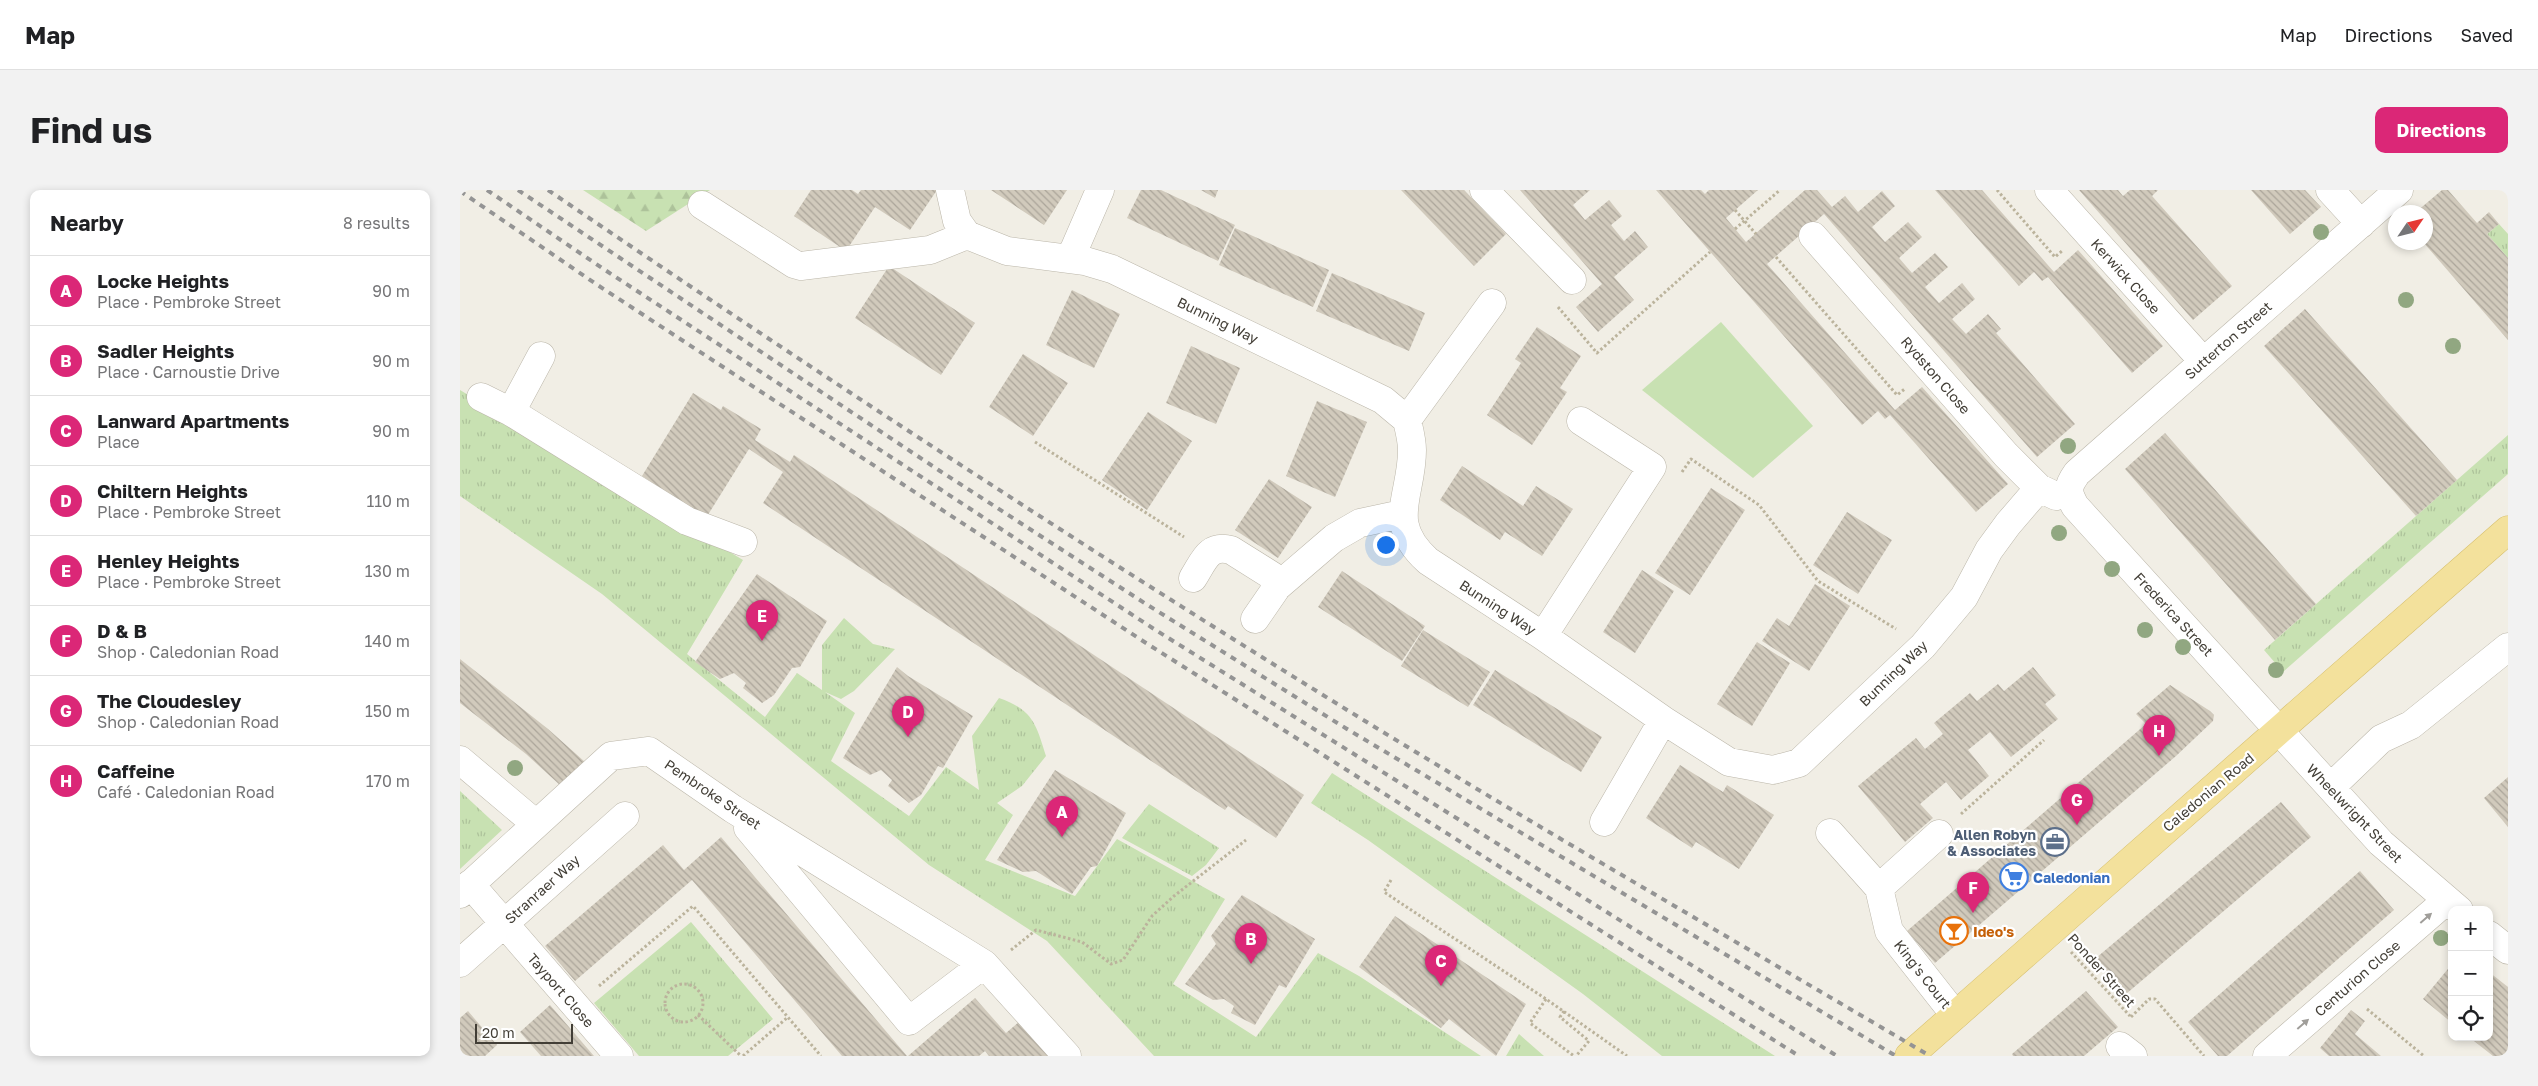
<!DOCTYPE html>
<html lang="en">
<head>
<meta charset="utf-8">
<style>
	:root { --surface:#fff; --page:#f2f2f2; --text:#202124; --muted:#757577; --line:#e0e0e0; --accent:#db2777 }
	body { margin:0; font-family:"Golos Text",sans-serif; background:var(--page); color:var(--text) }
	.controls { position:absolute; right:15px; bottom:15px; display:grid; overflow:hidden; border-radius:10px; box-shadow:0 2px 8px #0003 }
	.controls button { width:45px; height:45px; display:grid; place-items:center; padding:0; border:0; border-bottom:1px solid var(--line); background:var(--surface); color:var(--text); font:25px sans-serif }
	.compass { position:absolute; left:1928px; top:15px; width:45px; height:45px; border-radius:50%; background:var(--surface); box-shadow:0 2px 8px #0003; rotate:55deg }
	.scale { position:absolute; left:15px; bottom:12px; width:98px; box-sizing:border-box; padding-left:5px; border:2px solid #423e36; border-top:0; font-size:14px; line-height:18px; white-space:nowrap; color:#423e36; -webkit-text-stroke:4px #fff; paint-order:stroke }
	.you { position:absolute; left:925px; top:354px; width:18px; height:18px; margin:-12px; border:4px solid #fff; border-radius:50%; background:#1a73e8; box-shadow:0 0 0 8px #1a73e833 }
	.badge { display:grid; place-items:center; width:32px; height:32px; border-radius:50%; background:var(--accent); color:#fff; font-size:16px; font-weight:700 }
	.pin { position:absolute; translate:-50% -41px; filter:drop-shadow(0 1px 2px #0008) }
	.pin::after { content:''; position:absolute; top:26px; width:18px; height:15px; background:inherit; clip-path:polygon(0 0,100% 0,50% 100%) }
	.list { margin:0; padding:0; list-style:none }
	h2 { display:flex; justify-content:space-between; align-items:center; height:65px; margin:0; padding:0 20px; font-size:21px }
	h2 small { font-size:16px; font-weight:400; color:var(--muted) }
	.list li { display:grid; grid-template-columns:32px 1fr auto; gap:15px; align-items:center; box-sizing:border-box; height:70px; padding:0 20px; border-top:1px solid var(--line) }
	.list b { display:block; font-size:19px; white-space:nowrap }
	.list p { margin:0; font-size:16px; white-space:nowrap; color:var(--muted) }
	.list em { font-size:16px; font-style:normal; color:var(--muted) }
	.icon { flex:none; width:28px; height:28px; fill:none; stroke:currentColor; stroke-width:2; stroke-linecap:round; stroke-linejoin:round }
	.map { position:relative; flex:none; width:2048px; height:866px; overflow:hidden; border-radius:10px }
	header { display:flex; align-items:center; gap:30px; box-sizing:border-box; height:70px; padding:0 25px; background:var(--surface); border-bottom:1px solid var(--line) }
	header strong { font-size:24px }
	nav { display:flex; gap:28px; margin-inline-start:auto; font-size:18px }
	.intro { display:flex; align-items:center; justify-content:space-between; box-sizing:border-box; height:120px; padding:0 30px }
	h1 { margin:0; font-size:35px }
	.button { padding:12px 22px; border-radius:10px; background:var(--accent); color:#fff; font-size:18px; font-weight:700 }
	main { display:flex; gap:30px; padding:0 30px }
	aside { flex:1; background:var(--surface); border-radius:10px; box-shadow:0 2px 8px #0003 }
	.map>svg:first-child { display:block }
	.grass { fill:url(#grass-tufts) }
	.forest { fill:url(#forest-firs) }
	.garden { fill:#c8e1b2 }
	.building { fill:url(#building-back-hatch) }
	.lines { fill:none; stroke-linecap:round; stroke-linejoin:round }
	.minor-casing { stroke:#bbb6a9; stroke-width:29 }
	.major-casing { stroke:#d6bf6e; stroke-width:29 }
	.path { stroke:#bbb39c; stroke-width:3; stroke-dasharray:2.5 2.5; stroke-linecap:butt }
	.minor { stroke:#fff; stroke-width:28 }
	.major { stroke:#f3e19c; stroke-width:28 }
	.rail { stroke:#949494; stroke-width:4; stroke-dasharray:6 6; stroke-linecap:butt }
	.tree { fill:#91a781 }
	.oneway { fill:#a09e9a }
	.labels { text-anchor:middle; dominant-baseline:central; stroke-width:4.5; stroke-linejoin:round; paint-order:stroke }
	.street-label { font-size:14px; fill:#423e36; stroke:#fff }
	.service-label { font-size:14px; font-weight:bold; fill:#4e5e75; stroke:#fff; text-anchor:end }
	.shop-label { font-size:14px; font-weight:bold; fill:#366cbe; stroke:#fff; text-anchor:start }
	.food-label { font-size:14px; font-weight:bold; fill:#c56008; stroke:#fff; text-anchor:start }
</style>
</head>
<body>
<header>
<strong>Map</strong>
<nav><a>Map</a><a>Directions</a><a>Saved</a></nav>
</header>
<div class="intro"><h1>Find us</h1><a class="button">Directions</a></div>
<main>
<aside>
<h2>Nearby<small>8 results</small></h2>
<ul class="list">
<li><span class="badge">A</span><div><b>Locke Heights</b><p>Place · Pembroke Street</p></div><em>90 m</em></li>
<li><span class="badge">B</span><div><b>Sadler Heights</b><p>Place · Carnoustie Drive</p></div><em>90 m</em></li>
<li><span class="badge">C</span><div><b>Lanward Apartments</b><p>Place</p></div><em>90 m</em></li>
<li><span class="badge">D</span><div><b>Chiltern Heights</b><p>Place · Pembroke Street</p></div><em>110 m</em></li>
<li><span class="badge">E</span><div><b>Henley Heights</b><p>Place · Pembroke Street</p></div><em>130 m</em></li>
<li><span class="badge">F</span><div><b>D &amp; B</b><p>Shop · Caledonian Road</p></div><em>140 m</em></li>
<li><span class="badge">G</span><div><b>The Cloudesley</b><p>Shop · Caledonian Road</p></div><em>150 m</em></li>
<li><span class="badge">H</span><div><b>Caffeine</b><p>Café · Caledonian Road</p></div><em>170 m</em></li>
</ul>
</aside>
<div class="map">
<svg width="2048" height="866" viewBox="0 0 2048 866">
	<defs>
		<pattern id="grass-tufts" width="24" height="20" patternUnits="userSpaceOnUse" patternTransform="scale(1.25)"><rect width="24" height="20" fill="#c8e1b2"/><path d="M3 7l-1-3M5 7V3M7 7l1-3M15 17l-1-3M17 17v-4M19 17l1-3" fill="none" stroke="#adc29a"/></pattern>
		<pattern id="forest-firs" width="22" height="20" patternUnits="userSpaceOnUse" patternTransform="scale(1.25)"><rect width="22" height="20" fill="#c8e1b2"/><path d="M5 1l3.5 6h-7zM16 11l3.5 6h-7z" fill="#adc29a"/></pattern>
		<pattern id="building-back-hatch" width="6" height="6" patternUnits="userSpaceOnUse" patternTransform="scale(1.25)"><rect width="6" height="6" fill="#d1cabc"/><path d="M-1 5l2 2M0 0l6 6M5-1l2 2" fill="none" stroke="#aba59a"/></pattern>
	</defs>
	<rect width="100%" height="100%" fill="#f1eee5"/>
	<path class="grass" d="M2039 34 2048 44V68L2027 44Z
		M0 200 283 370 227 464 305 527 337 483 362 500V455L384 428 413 454 435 459 394 501 381 509 365 502 395 523 371 571 449 626 486 577 519 600 512 546 539 508C573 520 576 534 586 566L562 596 537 613 553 625 525 670 615 706 657 649 765 709 713 794 796 847 858 763 899 786 1021 866H694L587 751 469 675 142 404 0 306Z
		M2048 245V284L1823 482 1804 460Z
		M872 583 1315 866H1202L1123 804 908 650 851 613Z
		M0 601 42 640 0 679Z
		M689 614 759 658 746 675 732 686 662 648Z
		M231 732 313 829 268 866H179L134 813Z
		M1059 844 1084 866H1046Z"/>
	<path class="forest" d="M123 0H250L186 41Z"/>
	<path class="garden" d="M1261 132 1353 236 1293 288 1182 200Z"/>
	<path class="building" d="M351 0H392L398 4 401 0H477L450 40 415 17 386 61 334 26Z
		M531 0H607L584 35Z
		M681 0H701L775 35 758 71 667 28Z
		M741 0H758L755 8Z
		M941 0H1004L1046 44 1014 76Z
		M1060 0H1130L1113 15 1125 30 1149 10 1162 26 1151 35 1164 51 1175 41 1188 57 1154 87 1174 110 1138 142 1116 117 1142 94Z
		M1196 0H1241L1245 4 1249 0H1298L1266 28 1286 52 1345 0H1357L1372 17 1385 6 1398 22 1422 1 1435 16 1412 37 1425 52 1448 32 1462 47 1439 68 1452 83 1475 63 1488 77 1465 97 1479 113 1502 93 1515 109 1492 129 1506 144 1528 124 1541 139 1536 143 1615 234 1577 267 1364 24 1307 74 1435 220 1462 197 1548 294 1516 322 1430 225 1425 229 1418 221 1402 235Z
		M1475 0H1522L1594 82 1618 60 1703 156 1672 183 1588 87 1582 91 1574 82 1559 96Z
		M1619 0H1658L1663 6 1670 0H1698L1692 6 1772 96 1733 130Z
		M1791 0H1845L1861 17 1830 44Z
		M1982 0H1988L2017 33 2029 22 2039 34 2027 44 2048 68V150L1963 52H1966V22H1956Z
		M775 38 869 80 853 117 759 75Z
		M429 76 515 133 481 185 395 128Z
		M872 83 965 123 949 161 856 121Z
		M612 100 660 124 634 178 586 155Z
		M1845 119 1997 290 1956 326 1804 156Z
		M1077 137 1121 166 1100 198 1107 202 1072 255 1027 225 1061 173 1055 169Z
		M731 156 780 178 756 234 706 213Z
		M563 164 608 193 573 246 529 217Z
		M233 203 261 220 263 216 301 239 295 250 330 272 334 265 844 605 816 648 768 616 765 620 303 313 323 282 289 259 246 328 182 286Z
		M857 211 907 232 875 307 826 286Z
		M688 222 732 251 687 320 642 290Z
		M1705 243 1856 414 1815 450 1665 279Z
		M1002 276 1063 316 1076 296 1113 319 1082 366 1045 342 1040 350 980 310Z
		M809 289 852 317 818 368 775 340Z
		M1251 298 1285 320 1230 405 1195 383Z
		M1387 322 1432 350 1398 404 1353 375Z
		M1182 380 1214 401 1175 463 1143 442Z
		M882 381 965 436 942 471 858 417Z
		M297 384 367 431 340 477 332 478 314 505 302 513 283 498 286 493 274 483 260 489 235 472Z
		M1355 394 1390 416 1349 481 1302 451 1317 428 1329 436Z
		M963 440 1030 482 1008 517 941 476Z
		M1297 452 1330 473 1292 536 1257 514Z
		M0 469 88 539 125 572 101 596 66 564 0 513Z
		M437 477 448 486 513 526 483 578 478 576 461 605 449 613 428 596 432 590 421 580 410 585 383 568Z
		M1573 477 1596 505 1585 514 1598 529 1551 567 1530 542 1508 560 1529 586 1501 610 1486 592 1460 614 1473 628 1445 652 1398 596 1456 548 1465 559 1483 544 1474 533 1510 503 1517 511 1538 494 1544 501Z
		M1035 480 1142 547 1121 582 1013 515Z
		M1710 495 1750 521 1754 525 1753 531 1716 566 1475 773 1447 741 1686 534 1676 524Z
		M1220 575 1263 602 1267 595 1314 625 1279 679 1236 652 1232 658 1186 628Z
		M595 580 666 623 637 676 631 677 612 704 576 681 563 682 537 670Z
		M2048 587V637L2024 608Z
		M1821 612 1851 647 1666 804 1636 768Z
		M261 647 447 866H382L232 690 115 791 85 756 203 655 224 680Z
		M1900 681 1934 720 1767 866H1758L1728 832Z
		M782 705 855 749 826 798 819 795 795 835 771 823 774 816 764 809 753 810 725 794 756 754 751 746Z
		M935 726 1066 814 1036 866 989 829 981 838 899 777Z
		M1992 774V833L1963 809Z
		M2029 782 2048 797V866H2033L2009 847H2029Z
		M1626 801 1658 837 1624 866H1553L1552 864Z
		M515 808 546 843 560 831 590 866H529L525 861 519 866H448Z
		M90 815 134 866H81L60 842Z
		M1891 820 1905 831 1895 844 1921 866H1869L1860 858Z
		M8 821 37 855 25 866H0V828Z"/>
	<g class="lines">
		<defs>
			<path id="minor" d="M490 0 497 31 507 45
				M1024 0 1112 90
				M1589 0 1743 171
				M1870 0 1901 34
				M1939 0 1617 283C1607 297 1607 301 1615 316L1921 653 1999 720
				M242 15 334 74 341 76 470 60 507 45
				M507 45 547 61 625 71 652 79 923 210 947 230C949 239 952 250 952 260 952 307 925 332 968 371L1083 446 1203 530 1269 572 1313 580 1339 573 1463 456 1504 407 1529 360 1548 334 1579 298
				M1353 46 1546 265 1579 298 1596 306
				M610 69 640 0
				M21 207 51 222 227 331 283 352
				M51 222 81 166
				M947 230 1032 113
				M733 388C744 371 748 354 771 360L822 392
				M795 429 817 397 874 348 900 333 942 324
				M1083 446 1192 277 1121 231
				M0 570 76 634
				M1871 597 1921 549 1951 535 2048 457
				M1144 632 1203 530
				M288 638 449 831 524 774
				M1370 643 1419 698 1429 741 1495 825
				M10 694 159 866
				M1419 698 1479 644
				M0 704 151 566 189 561 273 619 524 774 607 866
				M2029 745 2048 760
				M0 773 165 626
				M1660 856 1673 866
				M1807 866 1987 710"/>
			<path id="major" d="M1449 866C1648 689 1848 515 2048 340"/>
		</defs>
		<use href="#minor" class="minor-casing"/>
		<use href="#major" class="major-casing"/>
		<path class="path" d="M1537 0 1595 67 1602 61
			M1275 20 1296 44
			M1275 39 1320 0
			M1316 67 1437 205 1446 198
			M1098 117 1137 163 1250 62
			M575 252 724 347
			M1222 282 1231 269 1299 315 1358 391 1436 439
			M1501 624 1584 550
			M931 690 924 702 1086 809 1167 866
			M551 760 576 740 622 752 651 774 663 770 692 726 714 706 786 650
			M1611 762 1670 826
			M205 813a19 19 0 1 1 38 0a19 19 0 1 1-38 0Z
			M139 796 233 716 361 866
			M1086 809 1070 833 1114 866
			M1907 819 1964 866
			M1104 821 1100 827 1129 851 1116 866
			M238 825 281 866
			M1671 827 1689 809H1695L1744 866
			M283 866 328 827"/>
		<use href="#minor" class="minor"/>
		<use href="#major" class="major"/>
		<path class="rail" d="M27 0 145 80 694 439 1377 866
			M58 0 480 281 686 414 887 539 1436 866
			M88 0C352 180 620 355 892 523 1082 640 1277 752 1470 866
			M0 1 136 94 686 453 1339 866"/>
	</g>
	<g class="tree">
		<circle cx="1861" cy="42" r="8"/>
		<circle cx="1946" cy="110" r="8"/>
		<circle cx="1993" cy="156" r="8"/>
		<circle cx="1608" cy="256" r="8"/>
		<circle cx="1599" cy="343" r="8"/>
		<circle cx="1652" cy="379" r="8"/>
		<circle cx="1685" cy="440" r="8"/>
		<circle cx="1723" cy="457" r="8"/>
		<circle cx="1816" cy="480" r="8"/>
		<circle cx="55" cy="578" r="8"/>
		<circle cx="1981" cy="748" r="8"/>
	</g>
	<defs><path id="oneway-solid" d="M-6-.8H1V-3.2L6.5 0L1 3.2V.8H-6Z" transform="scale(1.25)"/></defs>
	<g class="oneway">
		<use href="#oneway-solid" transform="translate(1966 728) rotate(-41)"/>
		<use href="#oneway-solid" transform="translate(1843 834) rotate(-41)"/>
	</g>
	<defs>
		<symbol id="office-ring" viewBox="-11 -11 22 22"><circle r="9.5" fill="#fff" stroke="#5c6f8a" stroke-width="1.5"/><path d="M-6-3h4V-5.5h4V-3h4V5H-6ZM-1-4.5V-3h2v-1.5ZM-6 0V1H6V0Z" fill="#5c6f8a"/></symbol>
		<symbol id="supermarket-ring" viewBox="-11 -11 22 22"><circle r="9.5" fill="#fff" stroke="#3f7fe0" stroke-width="1.5"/><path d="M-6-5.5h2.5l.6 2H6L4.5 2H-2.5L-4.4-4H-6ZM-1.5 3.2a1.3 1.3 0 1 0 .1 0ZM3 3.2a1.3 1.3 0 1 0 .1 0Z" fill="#3f7fe0"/></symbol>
		<symbol id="bar-ring" viewBox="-11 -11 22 22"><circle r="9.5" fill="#fff" stroke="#e8710a" stroke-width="1.5"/><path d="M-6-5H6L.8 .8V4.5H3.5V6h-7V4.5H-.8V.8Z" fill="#e8710a"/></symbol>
	</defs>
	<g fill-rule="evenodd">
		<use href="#office-ring" x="1579" y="636" width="32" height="32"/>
		<use href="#supermarket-ring" x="1538" y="671" width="32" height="32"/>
		<use href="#bar-ring" x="1478" y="725" width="32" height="32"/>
	</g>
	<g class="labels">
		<g class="street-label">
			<text transform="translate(1666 86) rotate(48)">Kerwick Close</text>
			<text transform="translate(758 130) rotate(26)">Bunning Way</text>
			<text transform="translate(1768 150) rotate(-41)">Sutterton Street</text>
			<text transform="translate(1476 185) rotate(49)">Rydston Close</text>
			<text transform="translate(1038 417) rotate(33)">Bunning Way</text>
			<text transform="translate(1714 424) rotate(47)">Frederica Street</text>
			<text transform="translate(1433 483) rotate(-44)">Bunning Way</text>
			<text transform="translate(1748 602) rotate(-40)">Caledonian Road</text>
			<text transform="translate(253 604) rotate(34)">Pembroke Street</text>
			<text transform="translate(1895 623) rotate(46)">Wheelwright Street</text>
			<text transform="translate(82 699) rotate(-42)">Stranraer Way</text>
			<text transform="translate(1642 780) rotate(48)">Ponder Street</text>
			<text transform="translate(1463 784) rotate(52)">King's Court</text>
			<text transform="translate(1897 788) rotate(-41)">Centurion Close</text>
			<text transform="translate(101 800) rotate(49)">Tayport Close</text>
		</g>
		<g class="service-label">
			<text x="1576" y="644">Allen Robyn<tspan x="1576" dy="16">&amp; Associates</tspan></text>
		</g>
		<g class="shop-label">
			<text x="1573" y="687">Caledonian</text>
		</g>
		<g class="food-label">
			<text x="1513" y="741">Ideo's</text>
		</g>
	</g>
</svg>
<div class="controls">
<button>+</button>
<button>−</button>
<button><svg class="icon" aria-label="locate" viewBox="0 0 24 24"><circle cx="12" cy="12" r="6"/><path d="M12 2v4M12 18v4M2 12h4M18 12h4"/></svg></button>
</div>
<svg class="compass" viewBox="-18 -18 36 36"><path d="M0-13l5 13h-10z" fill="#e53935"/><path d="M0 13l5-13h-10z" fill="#757577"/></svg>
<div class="scale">20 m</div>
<div class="you"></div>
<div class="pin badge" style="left:602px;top:647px">A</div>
<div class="pin badge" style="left:791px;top:774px">B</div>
<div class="pin badge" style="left:981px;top:796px">C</div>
<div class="pin badge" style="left:448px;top:547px">D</div>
<div class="pin badge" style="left:302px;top:451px">E</div>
<div class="pin badge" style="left:1513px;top:723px">F</div>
<div class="pin badge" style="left:1617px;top:635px">G</div>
<div class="pin badge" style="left:1699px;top:566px">H</div>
</div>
</main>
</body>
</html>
